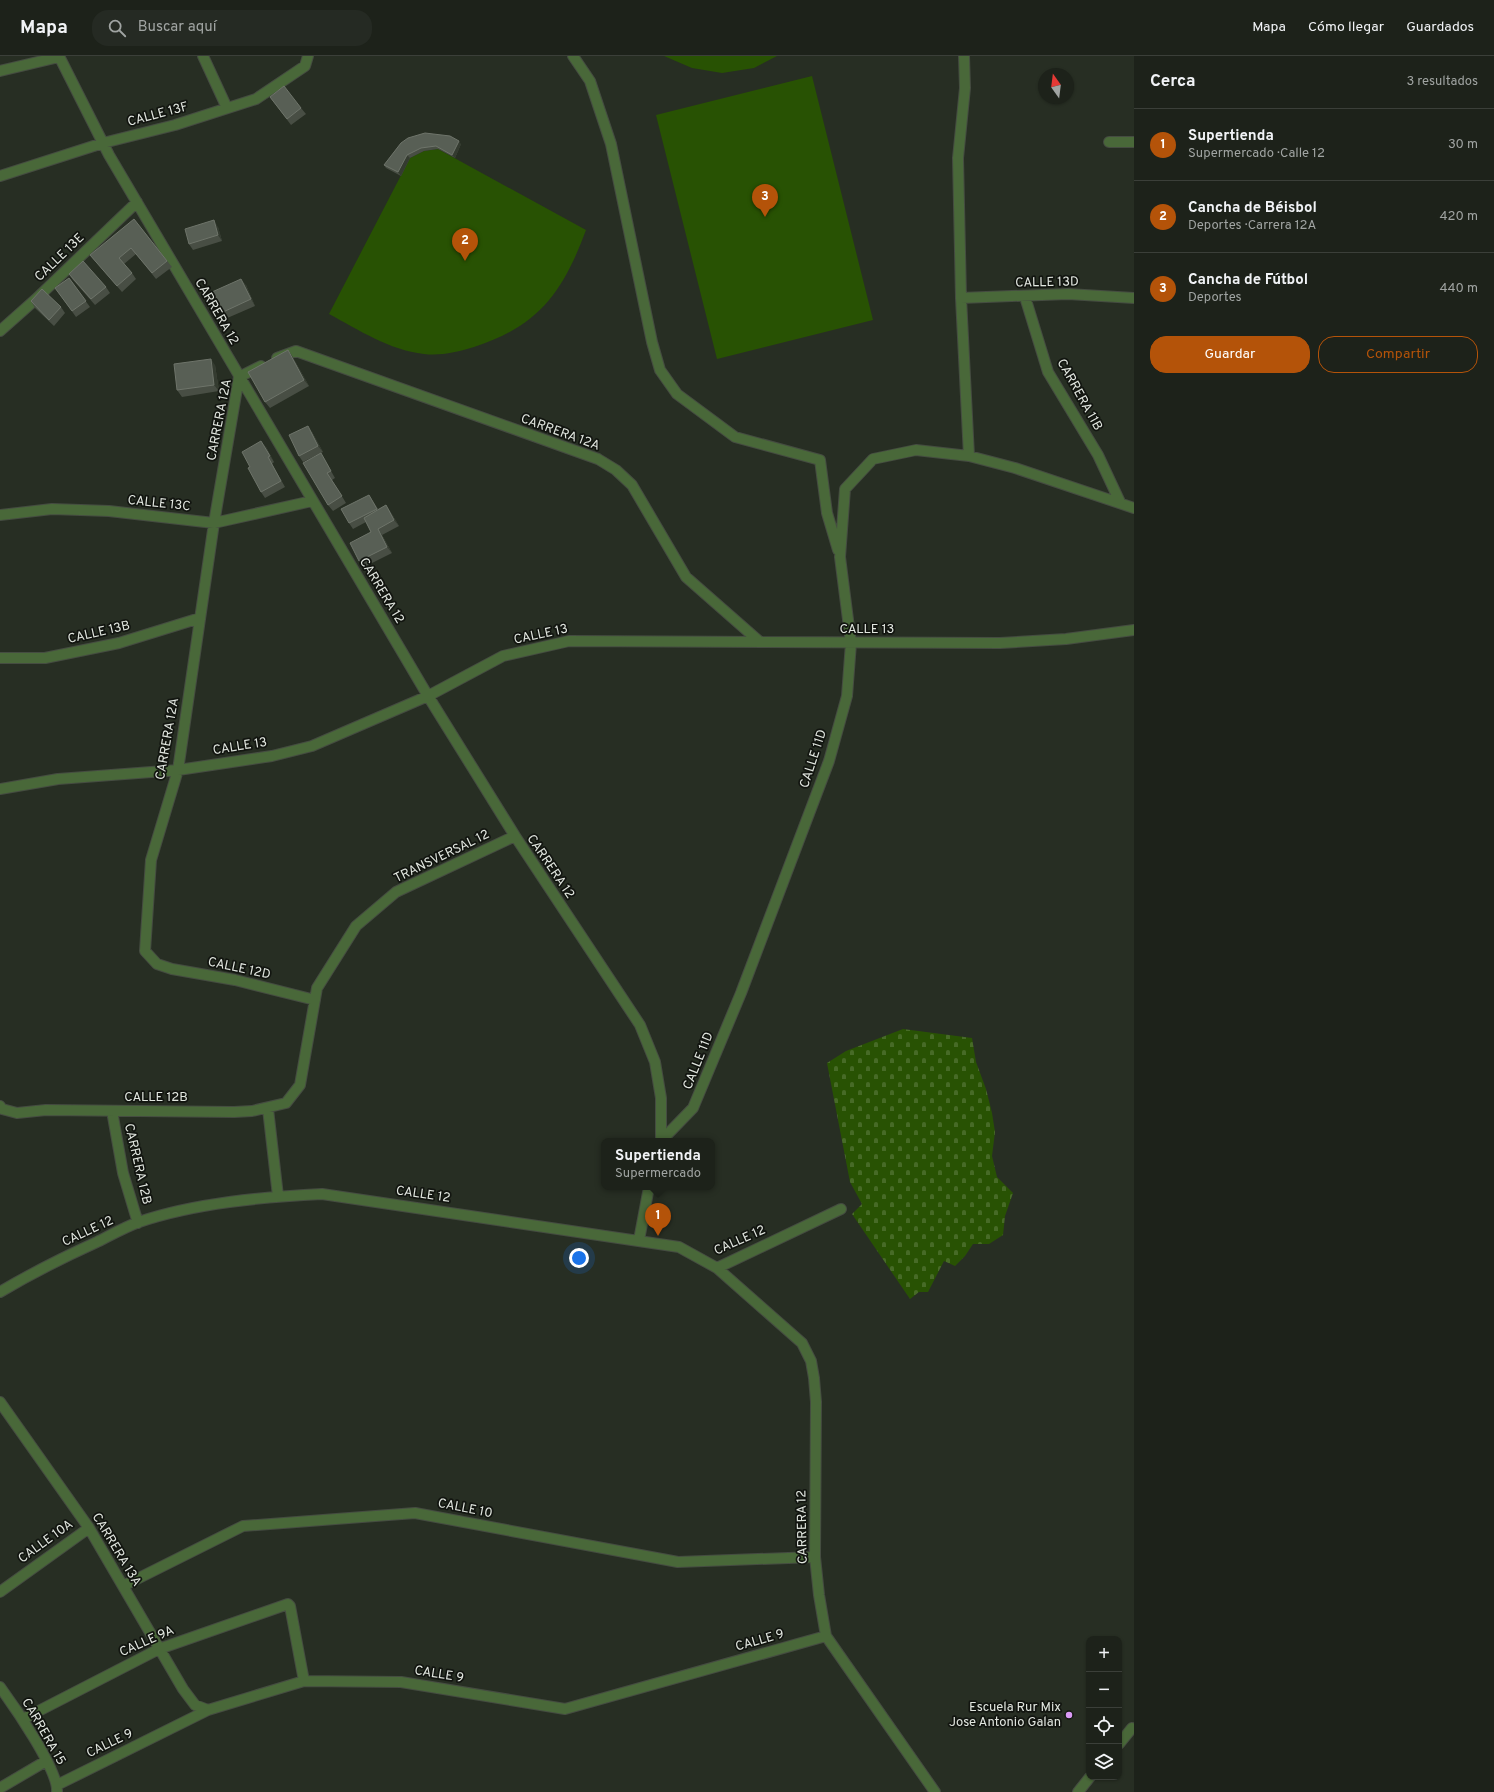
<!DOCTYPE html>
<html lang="es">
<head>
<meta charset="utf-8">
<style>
	:root { --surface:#1d221a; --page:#252a23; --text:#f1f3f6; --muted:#a0a4a2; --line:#3b3f39; --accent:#b45309 }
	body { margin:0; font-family:Overpass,sans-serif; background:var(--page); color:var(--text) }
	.controls { position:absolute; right:12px; bottom:12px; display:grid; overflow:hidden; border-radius:8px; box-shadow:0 1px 3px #0004 }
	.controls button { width:36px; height:36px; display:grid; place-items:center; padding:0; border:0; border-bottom:1px solid var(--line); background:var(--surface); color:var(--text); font:20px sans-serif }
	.compass { position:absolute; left:1038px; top:12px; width:36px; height:36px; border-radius:50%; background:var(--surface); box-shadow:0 1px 3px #0004; rotate:346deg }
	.you { position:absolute; left:579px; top:1202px; width:14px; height:14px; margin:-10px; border:3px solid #fff; border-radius:50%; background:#1a73e8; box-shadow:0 0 0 6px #1a73e833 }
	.badge { display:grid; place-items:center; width:26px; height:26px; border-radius:50%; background:var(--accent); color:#fff; font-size:13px; font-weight:700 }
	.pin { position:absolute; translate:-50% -33px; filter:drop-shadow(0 1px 2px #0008) }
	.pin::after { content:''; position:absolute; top:21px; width:14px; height:12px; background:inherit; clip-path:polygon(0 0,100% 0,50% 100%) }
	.popup { position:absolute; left:601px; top:1082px; width:114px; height:52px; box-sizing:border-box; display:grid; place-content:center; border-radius:8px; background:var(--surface); filter:drop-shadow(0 1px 3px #0005); font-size:13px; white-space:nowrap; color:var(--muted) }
	.popup b { font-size:15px; color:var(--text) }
	.popup::after { content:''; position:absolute; left:50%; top:100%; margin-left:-8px; border:8px solid transparent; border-top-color:var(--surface) }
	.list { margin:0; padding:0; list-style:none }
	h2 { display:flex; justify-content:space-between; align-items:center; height:52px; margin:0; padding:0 16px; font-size:17px }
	h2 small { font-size:13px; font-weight:400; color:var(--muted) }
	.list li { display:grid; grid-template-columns:26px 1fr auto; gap:12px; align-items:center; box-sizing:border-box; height:72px; padding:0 16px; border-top:1px solid var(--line) }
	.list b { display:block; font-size:15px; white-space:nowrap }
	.list p { margin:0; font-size:13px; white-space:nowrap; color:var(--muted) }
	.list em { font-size:13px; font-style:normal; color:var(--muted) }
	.actions { display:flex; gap:8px; padding:12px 16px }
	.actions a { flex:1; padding:9px 0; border:1px solid var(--accent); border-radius:16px; text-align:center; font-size:14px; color:var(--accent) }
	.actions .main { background:var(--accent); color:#fff }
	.icon { flex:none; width:22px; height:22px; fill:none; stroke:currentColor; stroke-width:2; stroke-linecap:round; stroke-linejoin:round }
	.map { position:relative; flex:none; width:1134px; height:1736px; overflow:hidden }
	header { display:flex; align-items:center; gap:24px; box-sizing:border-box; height:56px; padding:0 20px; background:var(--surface); border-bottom:1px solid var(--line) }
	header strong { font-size:19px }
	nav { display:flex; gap:22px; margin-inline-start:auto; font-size:14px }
	.search { width:280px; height:36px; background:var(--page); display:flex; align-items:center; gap:10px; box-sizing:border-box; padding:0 14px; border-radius:16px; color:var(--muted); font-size:15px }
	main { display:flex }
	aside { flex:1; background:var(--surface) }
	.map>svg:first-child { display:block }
	.cemetery { fill:url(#cemetery-stones) }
	.park { fill:#285203 }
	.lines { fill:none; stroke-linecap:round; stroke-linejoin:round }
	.minor-casing { stroke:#454c41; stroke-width:12 }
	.minor { stroke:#496839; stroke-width:10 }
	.wall { fill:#484e44 }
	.shaded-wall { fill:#343b30 }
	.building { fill:#585f55; stroke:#6e746a }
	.poi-dot { fill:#da9af6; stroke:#121510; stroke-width:1.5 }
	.labels { text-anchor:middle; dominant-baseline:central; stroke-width:3.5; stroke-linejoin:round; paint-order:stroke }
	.street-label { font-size:13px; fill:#e2e7e0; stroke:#121510 }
	.poi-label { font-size:13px; fill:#e2e7e0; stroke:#121510; text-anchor:end }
</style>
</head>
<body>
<header>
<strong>Mapa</strong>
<div class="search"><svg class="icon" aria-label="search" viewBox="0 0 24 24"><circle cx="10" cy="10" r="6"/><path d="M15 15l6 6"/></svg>Buscar aquí</div>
<nav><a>Mapa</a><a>Cómo llegar</a><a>Guardados</a></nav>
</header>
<main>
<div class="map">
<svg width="1134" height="1736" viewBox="0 0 1134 1736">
	<defs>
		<pattern id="cemetery-stones" width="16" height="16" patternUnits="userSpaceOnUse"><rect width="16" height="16" fill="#285203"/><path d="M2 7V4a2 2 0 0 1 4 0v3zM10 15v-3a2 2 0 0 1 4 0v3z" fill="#476b27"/></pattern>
	</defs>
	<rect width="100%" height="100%" fill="#272e23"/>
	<path class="cemetery" d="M903 973 972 982 976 1006 986 1033 992 1057 995 1076 992 1100 997 1121 1013 1137 1005 1160 1003 1179 989 1188H973L965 1200 955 1210 944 1205 928 1236H919L910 1243 852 1158 862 1148 850 1126 827 1007 846 995Z"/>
	<path class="park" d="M664 0H777L754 12 722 17 692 12Z
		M812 20 873 264 717 303 656 59Z
		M438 93 586 174C563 236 539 270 474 291 457 296 441 300 424 298 389 294 359 274 329 258L410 102 424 95Z"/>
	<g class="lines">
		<defs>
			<path id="minor" d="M59 0 109 99 428 640 515 780 640 969 655 1006 661 1042V1085
				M203 0 227 52
				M573 0 590 25 611 88 652 286 660 314 677 338 735 381 820 404 827 457 838 494
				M964 0 965 32 958 102 961 242 969 400
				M0 15 59 1
				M1109 86H1134
				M0 120 103 87 175 69 256 43 305 10 308 0
				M1025 241 1048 316 1098 399 1120 446
				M961 242 1068 238 1134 242
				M0 275 36 243 137 146
				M277 302 296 295 598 403 616 414 632 429 686 521 760 586
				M261 310 239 321 214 467 178 714 151 804 145 895 157 908 172 913 235 924 315 944
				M0 459 52 453 109 455 214 467 312 445
				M0 602H45L119 587 200 562
				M0 733 58 723 178 714 272 700 312 690 428 640 503 600 569 585 1000 587 1066 583 1134 574
				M0 1050 2 1053 17 1057 46 1054 234 1056 252 1055 286 1047 300 1029 317 932 356 870 396 836 515 780
				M268 1053 278 1140
				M112 1055 123 1117 138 1167
				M661 1085 693 1052 741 937 829 705 847 640 851 587 840 501 845 433 873 403 916 394 969 400 1015 412 1134 452
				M639 1184 649 1131
				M717 1212 841 1153
				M0 1236C32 1217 64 1201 97 1186 111 1179 125 1171 139 1166 195 1147 263 1141 322 1138L679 1191 717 1212 802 1287 811 1305 814 1322 816 1346 815 1501 819 1539 826 1580 935 1736
				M0 1346 89 1472 183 1633 195 1649 208 1654
				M123 1530 243 1470 415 1457 678 1506 815 1501
				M0 1536 89 1472
				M0 1631C14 1650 59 1715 57 1736
				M23 1663 159 1593 288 1548 290 1550 304 1625
				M1119 1688 1132 1672
				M57 1729 208 1654 304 1625 401 1626 565 1653 826 1580
				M0 1732 46 1705
				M1078 1736 1090 1721"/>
		</defs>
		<use href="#minor" class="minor-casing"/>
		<use href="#minor" class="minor"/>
	</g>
	<path class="wall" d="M270 41 301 52 306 58 291 69Z
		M401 87 461 88 455 102 438 93 424 95 410 102 401 120 386 112 384 109Z
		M134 163 172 211 156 223 136 198 124 208 132 217 136 223 122 236 95 205 90 199Z
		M218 171 222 185 193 194 189 188Z
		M69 218 106 231 110 237 95 249 73 224Z
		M69 222 90 251 76 261 55 232Z
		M246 229 255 250 225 263 221 257Z
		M31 245 61 251 65 257 54 270 35 252Z
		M288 294 292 300 309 330 270 352 265 346Z
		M215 309 219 335 182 341 177 334Z
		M312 376 323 396 321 397 335 422 332 424 346 447 333 455 328 449 317 399 303 406 299 400Z
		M266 391 274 406 272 408 285 431 265 442 261 436Z
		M369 439 378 453 386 449 390 455 399 470 382 479 392 497 364 511 359 505 371 476 366 466 353 473 349 467Z"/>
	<path class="shaded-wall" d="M459 85 461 88 455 102 452 99Z
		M407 99 410 102 401 120 398 116Z
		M214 164 218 171 222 185 218 179Z
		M241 223 246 229 255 250 251 243Z
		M288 294 292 300 309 330 304 324Z
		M211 303 215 309 219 335 214 329Z
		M308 370 312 376 323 396 318 390Z
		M261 385 266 391 274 406 270 400Z
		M321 397 325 403 335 422 331 415Z
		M369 439 373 445 381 459 377 453Z
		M386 449 390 455 399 470 394 464Z
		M378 473 382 479 392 497 387 491Z"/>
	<path class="building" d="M284 30 301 52 287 63 270 41Z
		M425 77 450 80 459 85 452 99 436 90 421 92 407 99 398 116 384 109 401 87 408 82Z
		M134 163 167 205 152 217 131 192 119 202 132 217 117 230 90 199Z
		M214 164 218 179 189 188 185 173Z
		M83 205 106 231 91 243 69 218Z
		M69 222 86 245 72 255 55 232Z
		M241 223 251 243 221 257 212 236Z
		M42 233 61 251 49 264 31 245Z
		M288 294 304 324 265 346 248 316Z
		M211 303 214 329 177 334 174 308Z
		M308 370 318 390 299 400 289 379Z
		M261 385 270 400 268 401 281 425 261 436 248 412 250 411 242 396Z
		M321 397 331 415 327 417 342 440 328 449 303 407Z
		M369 439 377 453 349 467 341 453Z
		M386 449 394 464 378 473 387 491 359 505 350 487 371 476 364 462Z"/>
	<circle class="poi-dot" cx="1069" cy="1659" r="4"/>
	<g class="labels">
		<g class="street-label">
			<text transform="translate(158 59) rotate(-15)">CALLE 13F</text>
			<text transform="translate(60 202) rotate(-44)">CALLE 13E</text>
			<text transform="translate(1047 227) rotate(-1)">CALLE 13D</text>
			<text transform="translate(216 256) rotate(60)">CARRERA 12</text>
			<text transform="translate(1079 339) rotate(61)">CARRERA 11B</text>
			<text transform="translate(220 364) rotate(-79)">CARRERA 12A</text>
			<text transform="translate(560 377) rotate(20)">CARRERA 12A</text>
			<text transform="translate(159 448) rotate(6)">CALLE 13C</text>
			<text transform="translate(381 535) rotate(59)">CARRERA 12</text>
			<text x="867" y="574">CALLE 13</text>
			<text transform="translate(99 577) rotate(-13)">CALLE 13B</text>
			<text transform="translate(541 579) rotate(-12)">CALLE 13</text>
			<text transform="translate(168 683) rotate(-80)">CARRERA 12A</text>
			<text transform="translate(240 691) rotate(-9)">CALLE 13</text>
			<text transform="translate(814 703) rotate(-72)">CALLE 11D</text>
			<text transform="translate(442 801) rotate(-26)">TRANSVERSAL 12</text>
			<text transform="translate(550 811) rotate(56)">CARRERA 12</text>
			<text transform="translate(239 913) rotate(12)">CALLE 12D</text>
			<text transform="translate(699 1005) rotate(-68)">CALLE 11D</text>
			<text x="156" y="1042">CALLE 12B</text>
			<text transform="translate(137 1108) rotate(77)">CARRERA 12B</text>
			<text transform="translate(423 1139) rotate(8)">CALLE 12</text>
			<text transform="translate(88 1176) rotate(-25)">CALLE 12</text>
			<text transform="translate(740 1185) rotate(-24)">CALLE 12</text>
			<text transform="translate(465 1453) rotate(11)">CALLE 10</text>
			<text transform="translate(803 1471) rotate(-91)">CARRERA 12</text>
			<text transform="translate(46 1486) rotate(-36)">CALLE 10A</text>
			<text transform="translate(116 1494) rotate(59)">CARRERA 13A</text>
			<text transform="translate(760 1585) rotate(-16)">CALLE 9</text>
			<text transform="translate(147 1586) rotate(-24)">CALLE 9A</text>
			<text transform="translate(439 1619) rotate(9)">CALLE 9</text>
			<text transform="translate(43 1676) rotate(60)">CARRERA 15</text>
			<text transform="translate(110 1688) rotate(-26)">CALLE 9</text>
		</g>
		<g class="poi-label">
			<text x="1061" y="1652">Escuela Rur Mix<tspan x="1061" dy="15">Jose Antonio Galan</tspan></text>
		</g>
	</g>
</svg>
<div class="controls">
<button>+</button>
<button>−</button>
<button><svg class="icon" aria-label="locate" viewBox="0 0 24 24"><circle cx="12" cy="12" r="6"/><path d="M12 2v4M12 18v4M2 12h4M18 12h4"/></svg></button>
<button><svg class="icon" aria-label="layers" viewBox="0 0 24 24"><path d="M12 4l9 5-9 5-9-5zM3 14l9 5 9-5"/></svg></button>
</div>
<svg class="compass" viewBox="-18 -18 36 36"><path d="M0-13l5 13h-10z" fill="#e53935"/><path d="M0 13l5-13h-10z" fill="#a0a4a2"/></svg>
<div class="you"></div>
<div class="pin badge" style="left:658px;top:1180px">1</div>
<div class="popup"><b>Supertienda</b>Supermercado</div>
<div class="pin badge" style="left:465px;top:205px">2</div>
<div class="pin badge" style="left:765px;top:161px">3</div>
</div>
<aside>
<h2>Cerca<small>3 resultados</small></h2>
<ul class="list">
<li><span class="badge">1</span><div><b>Supertienda</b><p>Supermercado · Calle 12</p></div><em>30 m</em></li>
<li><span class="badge">2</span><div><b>Cancha de Béisbol</b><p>Deportes · Carrera 12A</p></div><em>420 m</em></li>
<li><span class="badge">3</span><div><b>Cancha de Fútbol</b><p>Deportes</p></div><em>440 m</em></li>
</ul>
<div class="actions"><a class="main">Guardar</a><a>Compartir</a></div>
</aside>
</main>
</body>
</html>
